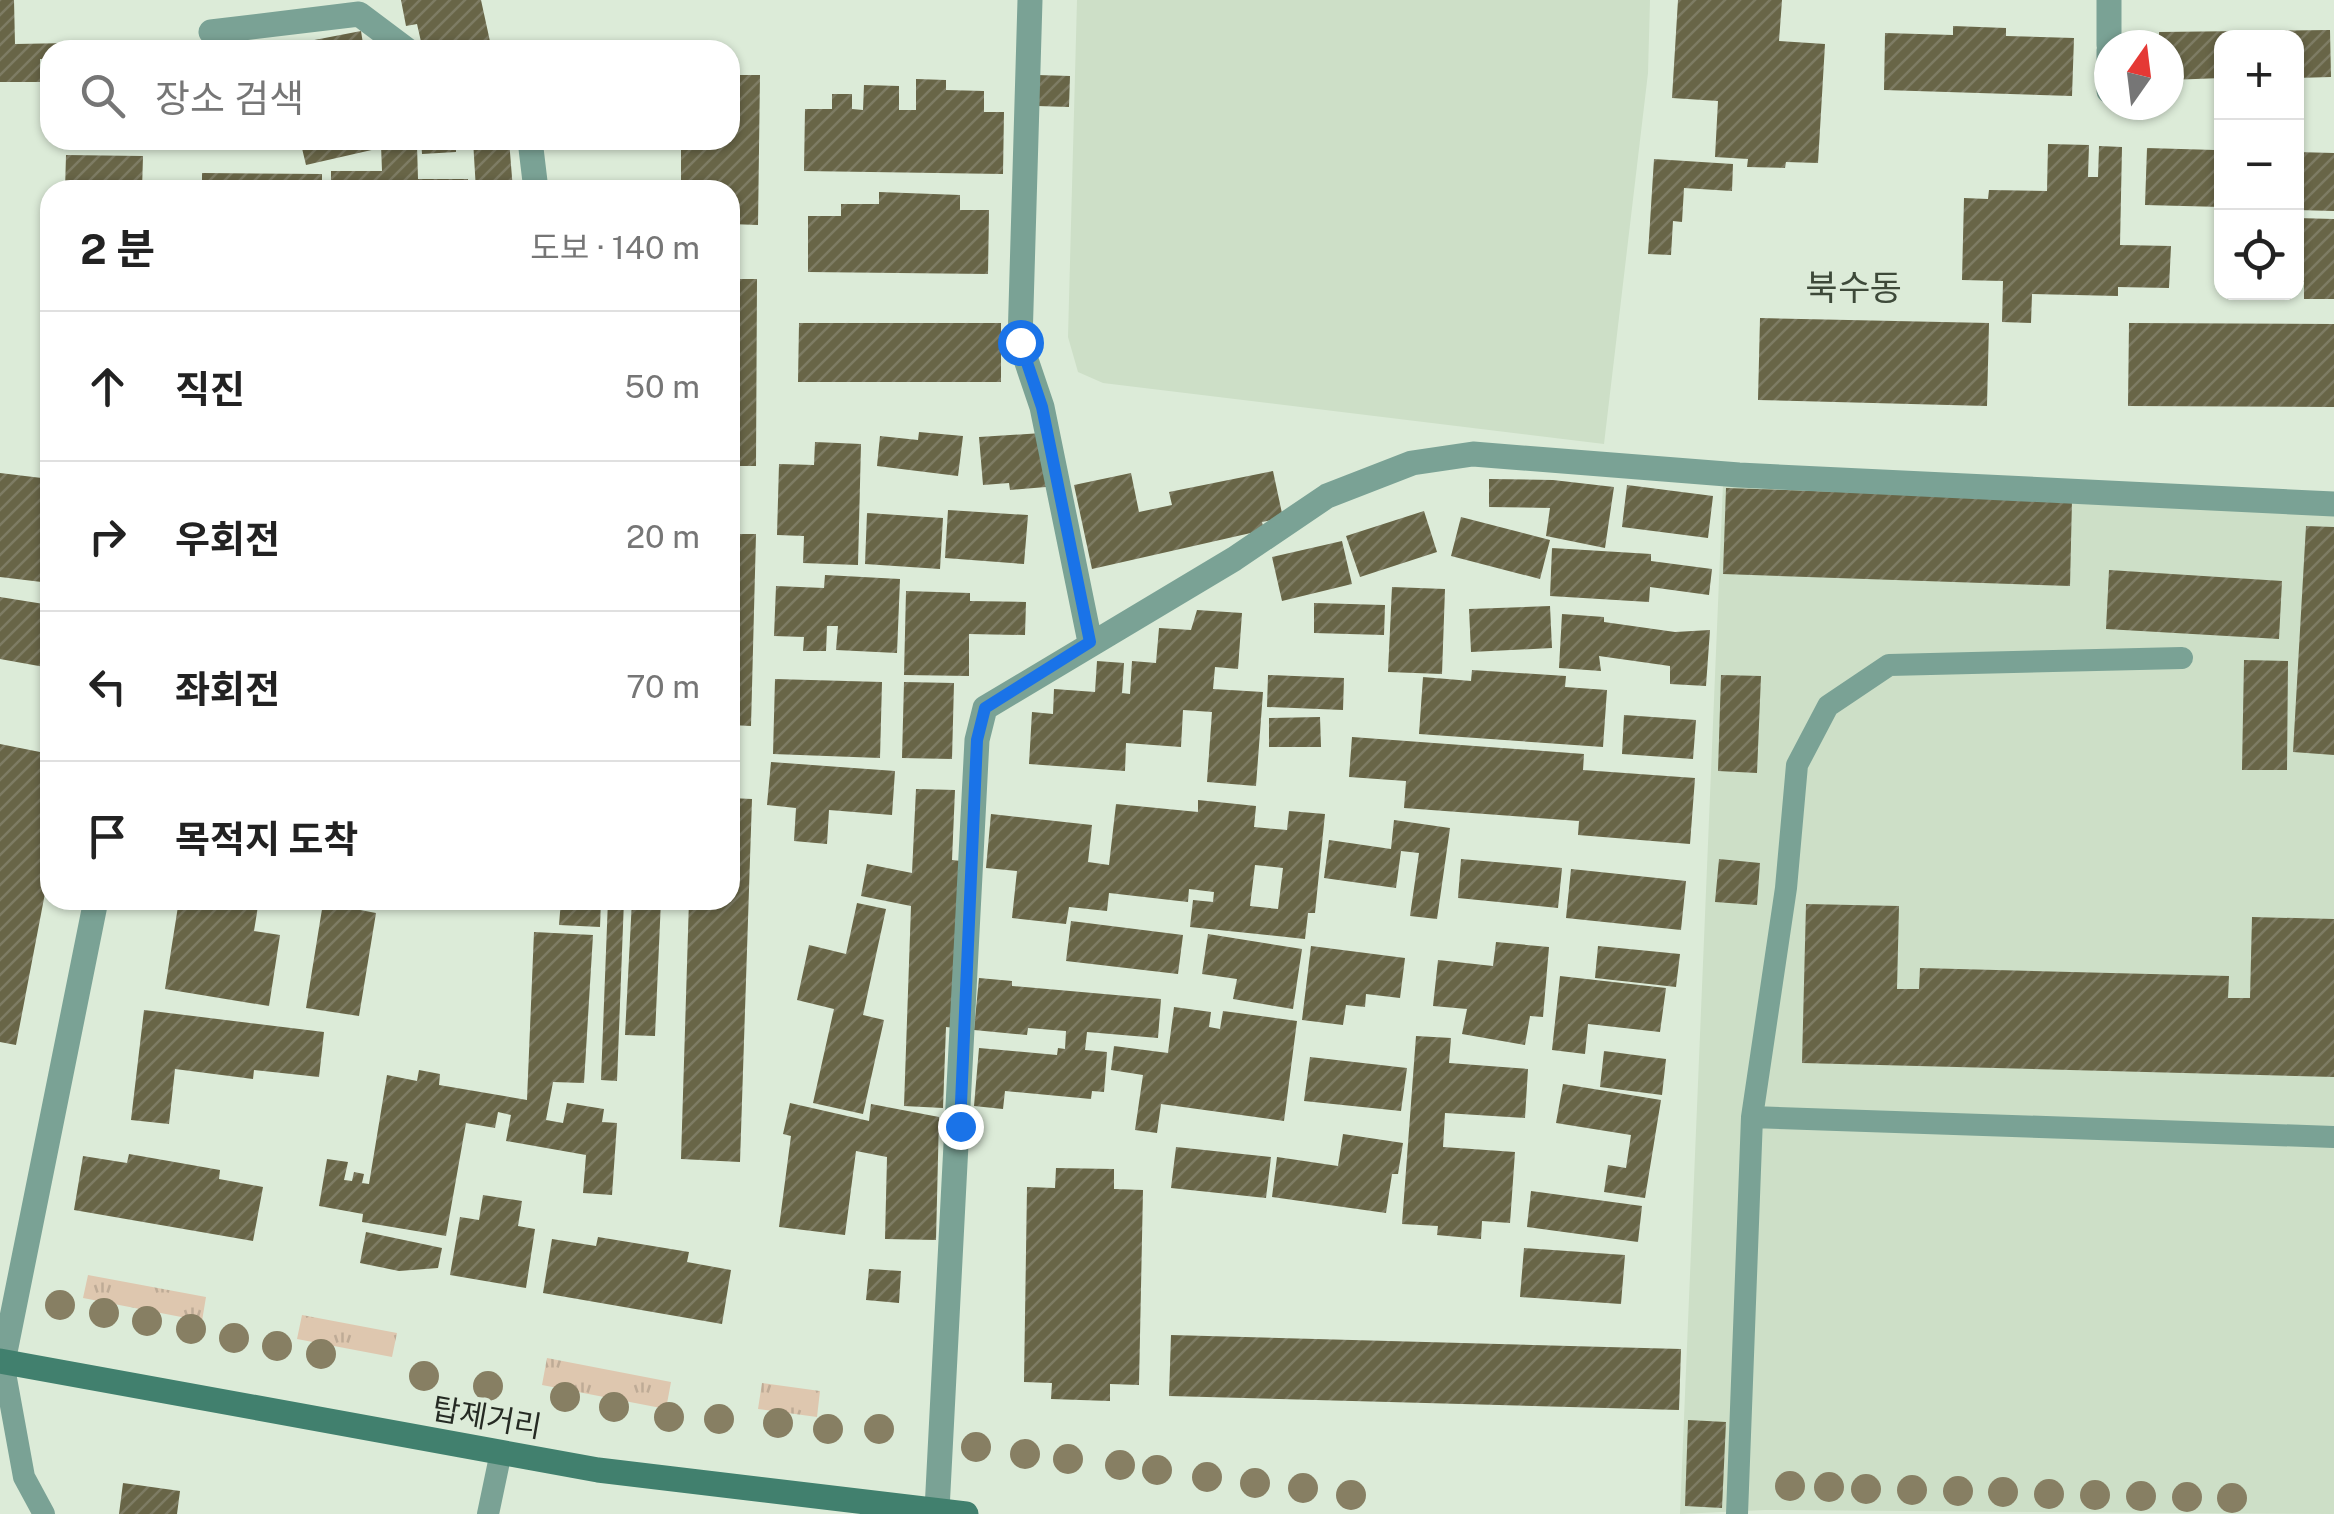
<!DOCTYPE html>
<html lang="ko">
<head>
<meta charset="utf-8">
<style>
	:root { --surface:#fff; --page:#f2f2f2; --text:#222; --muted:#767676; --line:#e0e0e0 }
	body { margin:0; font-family:"Public Sans","Noto Sans KR",sans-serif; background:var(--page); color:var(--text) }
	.controls { position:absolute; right:30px; top:30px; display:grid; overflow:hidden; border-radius:20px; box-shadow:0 2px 8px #0004 }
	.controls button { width:90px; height:90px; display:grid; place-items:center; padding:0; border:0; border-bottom:2px solid var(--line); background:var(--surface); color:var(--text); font:50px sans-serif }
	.compass { position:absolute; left:2094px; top:30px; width:90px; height:90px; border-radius:50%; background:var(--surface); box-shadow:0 2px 8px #0004; rotate:14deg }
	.stop { position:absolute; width:30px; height:30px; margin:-22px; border:8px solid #1a73e8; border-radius:50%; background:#fff }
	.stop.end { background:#1a73e8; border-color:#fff; box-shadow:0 2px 10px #0008 }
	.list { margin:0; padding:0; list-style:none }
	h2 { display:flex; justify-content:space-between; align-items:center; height:130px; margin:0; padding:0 40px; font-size:42px }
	h2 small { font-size:32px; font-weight:400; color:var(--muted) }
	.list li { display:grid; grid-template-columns:65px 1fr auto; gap:30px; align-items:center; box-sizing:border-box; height:150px; padding:0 40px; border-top:2px solid var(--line) }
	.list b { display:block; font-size:38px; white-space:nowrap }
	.list em { font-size:32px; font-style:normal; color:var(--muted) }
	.icon { flex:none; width:55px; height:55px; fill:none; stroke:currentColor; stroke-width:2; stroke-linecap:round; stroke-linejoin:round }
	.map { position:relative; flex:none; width:2334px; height:1514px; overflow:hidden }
	.search { position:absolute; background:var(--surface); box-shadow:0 2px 8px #0004; left:40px; top:40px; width:700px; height:110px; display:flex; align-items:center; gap:25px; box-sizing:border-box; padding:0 35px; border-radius:30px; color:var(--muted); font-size:38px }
	.panel { position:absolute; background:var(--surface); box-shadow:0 2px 8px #0004; left:40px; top:180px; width:700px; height:730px; border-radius:30px }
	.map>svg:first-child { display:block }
	.built { fill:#cddfc7 }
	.grass { fill:url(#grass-tufts) }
	.building { fill:url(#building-hatch); fill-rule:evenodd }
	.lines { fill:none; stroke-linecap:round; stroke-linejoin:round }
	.service { stroke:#7aa295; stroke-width:22 }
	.minor { stroke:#7aa295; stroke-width:25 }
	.secondary { stroke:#41806e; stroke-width:25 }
	.tree { fill:#877f63 }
	.route { stroke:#1a73e8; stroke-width:12 }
	.labels { text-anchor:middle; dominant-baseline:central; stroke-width:10; stroke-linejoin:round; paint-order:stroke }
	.street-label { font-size:30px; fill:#252a23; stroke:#dcebd8 }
	.quarter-label { font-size:35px; fill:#3d4939; stroke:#dcebd8 }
</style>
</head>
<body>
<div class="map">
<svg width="2334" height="1514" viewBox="0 0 2334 1514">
	<defs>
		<pattern id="grass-tufts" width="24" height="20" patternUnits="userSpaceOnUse" patternTransform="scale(2.5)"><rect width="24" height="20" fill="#dec7af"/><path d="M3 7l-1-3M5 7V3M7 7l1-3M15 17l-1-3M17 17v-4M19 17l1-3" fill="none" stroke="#beab96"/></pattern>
		<pattern id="building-hatch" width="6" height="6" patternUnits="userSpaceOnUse" patternTransform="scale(2.5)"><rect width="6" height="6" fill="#686547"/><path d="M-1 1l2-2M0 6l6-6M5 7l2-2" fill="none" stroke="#7e7c64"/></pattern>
	</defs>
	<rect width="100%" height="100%" fill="#dcebd8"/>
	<path class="built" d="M1077 0H1650L1648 73 1604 444 1103 383 1078 372 1068 337Z
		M1723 484 2334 514V1514L1765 1510 1680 1514Z"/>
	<path class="grass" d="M88 1275 206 1297 202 1321 83 1298Z
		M302 1315 397 1333 392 1357 297 1339Z
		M547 1358 671 1382 666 1409 542 1385Z
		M762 1383 820 1391 817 1417 758 1409Z"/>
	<path class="building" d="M0 0H14L15 44 182 41V50H50V59H40V82H0Z
		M401 0H481L491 46 431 50 422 46 417 24 406 26Z
		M1678 0H1782L1779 41 1825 44 1818 163 1786 162 1785 168 1747 167 1748 159 1715 157 1718 101 1672 98Z
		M1953 26 2006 28V36L2074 38 2072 96 1884 90 1885 33 1953 35Z
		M2330 30 2331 77 2296 78V38H2222V78L2169 80V45H2159V32Z
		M361 31 364 50H274L273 48Z
		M730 75H760L758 225 730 224V190H681V140H730Z
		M1037 75 1070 76 1069 107 1037 106Z
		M916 79 946 80V90L984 91V112H1004L1003 174 804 171 805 109H832V94H852V109L863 110 864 85 899 86V110H916Z
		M300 140H374L376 149 306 165Z
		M421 140H456V152L422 154Z
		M473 140H509L513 190H476Z
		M2216 141H2222V207L2145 205 2147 148 2215 150Z
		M2048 144 2089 145 2088 177H2098L2099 146 2122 147 2120 245 2171 246 2169 288 2118 287V296L2032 294 2031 323 2002 322 2003 281 1962 280 1964 198 1988 199 1989 190 2047 191Z
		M381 145H417L418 179H468V190H331V171H382Z
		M2296 152 2334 153V211L2296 210Z
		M66 155 143 156 142 190H65Z
		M1654 159 1733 164 1732 191 1684 188 1682 222 1673 221 1671 255 1648 254Z
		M202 173 322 174V190H202Z
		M879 192 960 195V210H989L988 274 808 272V216H841V204H879Z
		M2296 218 2334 219V299H2304V282H2296Z
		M730 279H757L756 466H730Z
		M1760 318 1989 323 1987 406 1758 400Z
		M799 323H1001V382H798Z
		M2129 323 2334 324V407L2128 406Z
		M919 432 963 436 958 476 877 466 880 436 918 440Z
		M1042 433 1046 487 1010 490 1009 483 983 485 979 437Z
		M815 442 861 444 858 565 803 563 804 536 777 535 779 464 814 465Z
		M1273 471 1283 518 1262 522 1264 530 1092 569 1074 485 1131 473 1139 512 1172 505 1169 492Z
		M0 473 50 479V583L0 577Z
		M1489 479 1553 480 1614 487 1605 548 1546 536 1550 508 1489 507Z
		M1627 485 1713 496 1708 538 1622 527Z
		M1726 488 2072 500 2070 586 1723 574Z
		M948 510 1028 515 1024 564 945 558Z
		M1424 511 1437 552 1360 577 1346 536Z
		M867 513 943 518 940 569 865 564Z
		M1461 517 1550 540 1540 579 1451 556Z
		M2306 526 2334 527V755L2293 752Z
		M730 534H756L751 726 730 725Z
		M1342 541 1352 584 1282 601 1272 557Z
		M1552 548 1651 554V561L1712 569 1709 595 1650 587 1649 602 1550 596Z
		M2109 570 2282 581 2279 639 2106 629Z
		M825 575 900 579 897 653 836 650 838 626H827L826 651H803L804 637 774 636 776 586 824 588Z
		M1392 587 1445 589 1442 674 1388 672Z
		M906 591 970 593V601L1026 602 1025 635 969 634V676L904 675Z
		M0 597 50 605V668L0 659Z
		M1314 603 1385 605 1384 635 1314 633Z
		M1550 606 1552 648 1471 652 1469 609Z
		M1197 610 1242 613 1238 669 1215 667 1213 689 1263 692 1256 786 1207 782 1212 712 1183 710 1181 747 1126 743 1125 771 1029 764 1032 712 1053 714 1054 689 1095 692 1097 661 1124 663 1122 693 1130 694 1132 661 1156 663 1159 628 1191 630Z
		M1562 614 1604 617V622L1675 632 1710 630 1706 686 1670 684V666L1599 656 1601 671 1559 668Z
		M2244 660 2288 661 2287 770H2242Z
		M1472 670 1566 676 1565 687 1607 690 1603 747 1419 734 1423 677 1471 681Z
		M1268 675 1344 678 1343 710 1267 707Z
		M1721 675 1761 676 1757 773 1718 771Z
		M775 679 882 682 880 758 773 754Z
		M904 682 954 683 952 759 902 758Z
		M1624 715 1696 720 1693 759 1622 754Z
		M1320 717 1321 747H1269V718Z
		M1352 737 1584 754 1583 770 1695 778 1690 844 1578 835 1579 821 1404 808 1406 781 1349 777Z
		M0 744 50 754V867L16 1045 0 1042Z
		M771 762 895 771 892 815 829 810 827 844 794 841 796 808 767 805Z
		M916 789 955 790 952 860 961 861 955 1028 946 1027 943 1108 904 1106 911 906 861 896 867 864 912 873Z
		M730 798 752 799 740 1162 681 1159 689 900H730Z
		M1198 800 1256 806 1254 827 1287 830 1289 811 1325 814 1315 913H1308L1305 939 1190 927 1193 900 1213 902 1214 892 1189 889 1188 902 1109 893 1107 911 1069 907 1066 924 1012 918 1017 871 986 868 991 814 1092 825 1088 862 1109 865 1116 804 1198 812ZM1255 865 1283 868 1278 909 1250 906Z
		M1394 820 1450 828 1437 919 1410 916 1419 853 1401 851 1396 888 1324 878 1329 840 1391 849Z
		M1461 859 1562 868 1558 908 1458 898Z
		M1719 859 1760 863 1757 905 1715 902Z
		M1571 869 1686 881 1681 930 1566 918Z
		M179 900H259L254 931 280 935 269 1006 165 989Z
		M561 900H601L600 927 559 925Z
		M608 900H624L617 1081 601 1080Z
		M632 900H661L655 1036 625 1035Z
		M323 903 376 913 359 1016 306 1008Z
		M857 903 886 909 863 1015 884 1020 863 1114 813 1103 834 1009 797 1000 809 945 846 954Z
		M1806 904 1899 906 1897 989H1919L1920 968 2229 976 2228 998H2250L2252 917 2334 919V1077L1802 1063Z
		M1071 921 1183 935 1178 974 1066 961Z
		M534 932 593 935 584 1083 553 1082 546 1120 563 1123 567 1103 604 1109 602 1122 617 1123 612 1195 583 1193 586 1155 506 1141 511 1115 498 1112 495 1128 466 1123 446 1236 362 1222 363 1214 319 1206 327 1159 348 1162 344 1180 352 1181 354 1172 364 1174 362 1183 369 1184 387 1075 417 1081 419 1070 440 1074 439 1085 527 1100Z
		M1208 934 1302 949 1293 1009 1233 999 1237 979 1202 974Z
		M1496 942 1549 947 1543 1017 1530 1016 1525 1045 1462 1034 1467 1009 1433 1006 1438 960 1493 966Z
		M1311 946 1405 958 1400 998 1366 994 1365 1007 1346 1005 1343 1025 1302 1020Z
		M1598 946 1680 954 1676 987 1595 978Z
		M1560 976 1666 988 1660 1032 1588 1024 1585 1054 1552 1050Z
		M979 978 1012 981V986L1161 999 1158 1038 1087 1032 1085 1050 1107 1052 1104 1092 1092 1091 1091 1099 1005 1091 1003 1109 974 1106 979 1048 1057 1055 1058 1048 1065 1049 1066 1031 1028 1028 1027 1035 974 1030Z
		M1174 1007 1211 1012 1209 1027 1220 1029 1223 1011 1297 1021 1284 1121 1161 1104 1157 1133 1135 1130 1143 1075 1111 1070 1114 1046 1168 1053Z
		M144 1010 324 1032 319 1077 254 1070 253 1079 175 1069 169 1124 131 1120Z
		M1416 1036 1451 1038 1449 1063 1528 1069 1525 1118 1445 1113 1443 1147 1515 1152 1510 1223 1482 1221 1481 1239 1437 1235 1438 1226 1402 1224Z
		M1604 1051 1666 1059 1662 1095 1600 1087Z
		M1310 1057 1407 1068 1401 1111 1304 1101Z
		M1563 1084 1661 1100 1645 1198 1604 1192 1608 1165 1626 1168 1631 1135 1556 1123Z
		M790 1103 869 1121 871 1104 939 1117 936 1240 885 1239 887 1157 856 1151 845 1235 779 1227 791 1136 783 1134Z
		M1343 1134 1403 1143 1398 1174H1392L1386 1213 1272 1197 1277 1157 1338 1166Z
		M1176 1147 1271 1157 1266 1198 1171 1188Z
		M129 1154 220 1170 219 1179 263 1187 253 1241 74 1210 83 1156 127 1163Z
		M1056 1168 1114 1169V1189L1143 1190 1139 1385 1110 1384V1401L1051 1399 1052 1383 1024 1382 1027 1187 1055 1188Z
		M1531 1191 1642 1206 1638 1242 1527 1227Z
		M483 1195 522 1201 518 1226 535 1229 526 1288 450 1275 460 1217 479 1220Z
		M366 1232 442 1248 438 1268 399 1271 360 1263Z
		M598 1237 689 1252 687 1262 731 1270 722 1324 543 1293 552 1239 596 1246Z
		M1524 1248 1625 1255 1621 1304 1520 1297Z
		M869 1269 901 1271 899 1303 866 1300Z
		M1171 1335 1681 1349 1679 1410 1169 1396Z
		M1688 1420 1726 1422 1722 1508 1685 1506Z
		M123 1483 180 1491 177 1514H119Z"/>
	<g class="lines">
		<path class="service" d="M1752 1117 2334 1137
			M3 1362 24 1477 44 1514
			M488 1514 501 1452
			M1737 1514 1752 1117 1786 888 1797 765 1828 706 1889 665 2182 658"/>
		<path class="minor" d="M1030 0 1020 342 1042 407 1090 642
			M211 32 359 14 407 50
			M2109 45V0
			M2109 91V51
			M530 140 536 190
			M3 1362 96 900
			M937 1510 977 740 985 708 1234 559 1327 496 1412 463 1473 454 1739 475 2334 504"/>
		<path class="secondary" d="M0 1361 598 1470 966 1514"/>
	</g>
	<g class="tree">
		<circle cx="60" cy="1305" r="15"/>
		<circle cx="104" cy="1313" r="15"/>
		<circle cx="147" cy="1321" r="15"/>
		<circle cx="191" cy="1329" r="15"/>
		<circle cx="234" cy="1338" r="15"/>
		<circle cx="277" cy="1346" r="15"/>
		<circle cx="321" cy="1354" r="15"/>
		<circle cx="424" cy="1376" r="15"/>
		<circle cx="488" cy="1386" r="15"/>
		<circle cx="565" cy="1397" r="15"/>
		<circle cx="614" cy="1407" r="15"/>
		<circle cx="669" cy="1417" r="15"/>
		<circle cx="719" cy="1419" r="15"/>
		<circle cx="778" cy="1423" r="15"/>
		<circle cx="828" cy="1429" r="15"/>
		<circle cx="879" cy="1429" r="15"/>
		<circle cx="976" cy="1447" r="15"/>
		<circle cx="1025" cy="1454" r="15"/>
		<circle cx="1068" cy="1459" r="15"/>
		<circle cx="1120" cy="1465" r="15"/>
		<circle cx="1157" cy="1470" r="15"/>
		<circle cx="1207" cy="1477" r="15"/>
		<circle cx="1255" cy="1483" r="15"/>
		<circle cx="1790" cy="1486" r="15"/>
		<circle cx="1829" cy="1487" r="15"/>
		<circle cx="1303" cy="1488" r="15"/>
		<circle cx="1866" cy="1489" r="15"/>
		<circle cx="1912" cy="1490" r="15"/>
		<circle cx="1958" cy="1491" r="15"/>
		<circle cx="2003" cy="1492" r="15"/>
		<circle cx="2049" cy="1494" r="15"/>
		<circle cx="1351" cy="1495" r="15"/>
		<circle cx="2095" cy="1495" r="15"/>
		<circle cx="2141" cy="1496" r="15"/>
		<circle cx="2187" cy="1497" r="15"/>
		<circle cx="2232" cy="1498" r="15"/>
	</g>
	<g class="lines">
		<path class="route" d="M960 1126 977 740 985 708 1090 642 1042 407 1020 342"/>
	</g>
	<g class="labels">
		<g class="street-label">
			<text transform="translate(487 1417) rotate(10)">탑제거리</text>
		</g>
		<g class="quarter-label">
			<text x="1854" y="287">북수동</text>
		</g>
	</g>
</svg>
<div class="controls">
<button>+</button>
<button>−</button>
<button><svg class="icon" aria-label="locate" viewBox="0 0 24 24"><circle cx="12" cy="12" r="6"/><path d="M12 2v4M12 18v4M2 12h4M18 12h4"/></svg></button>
</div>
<svg class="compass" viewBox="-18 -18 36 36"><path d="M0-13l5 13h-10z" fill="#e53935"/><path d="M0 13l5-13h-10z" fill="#767676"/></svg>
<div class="stop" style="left:1020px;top:342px"></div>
<div class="stop end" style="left:960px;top:1126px"></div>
<div class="search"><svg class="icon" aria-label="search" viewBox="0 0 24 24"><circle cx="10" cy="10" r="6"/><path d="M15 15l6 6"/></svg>장소 검색</div>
<section class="panel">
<h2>2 분<small>도보 · 140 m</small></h2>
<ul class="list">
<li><svg class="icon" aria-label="ahead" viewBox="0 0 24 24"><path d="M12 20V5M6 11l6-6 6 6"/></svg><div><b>직진</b></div><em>50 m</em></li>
<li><svg class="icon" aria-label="right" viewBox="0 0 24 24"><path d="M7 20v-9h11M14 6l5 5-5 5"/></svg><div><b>우회전</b></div><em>20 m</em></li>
<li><svg class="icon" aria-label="left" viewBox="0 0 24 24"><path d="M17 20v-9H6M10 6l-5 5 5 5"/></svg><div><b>좌회전</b></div><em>70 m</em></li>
<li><svg class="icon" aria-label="arrive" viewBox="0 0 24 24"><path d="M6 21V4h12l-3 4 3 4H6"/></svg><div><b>목적지 도착</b></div></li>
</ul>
</section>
</div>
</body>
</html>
